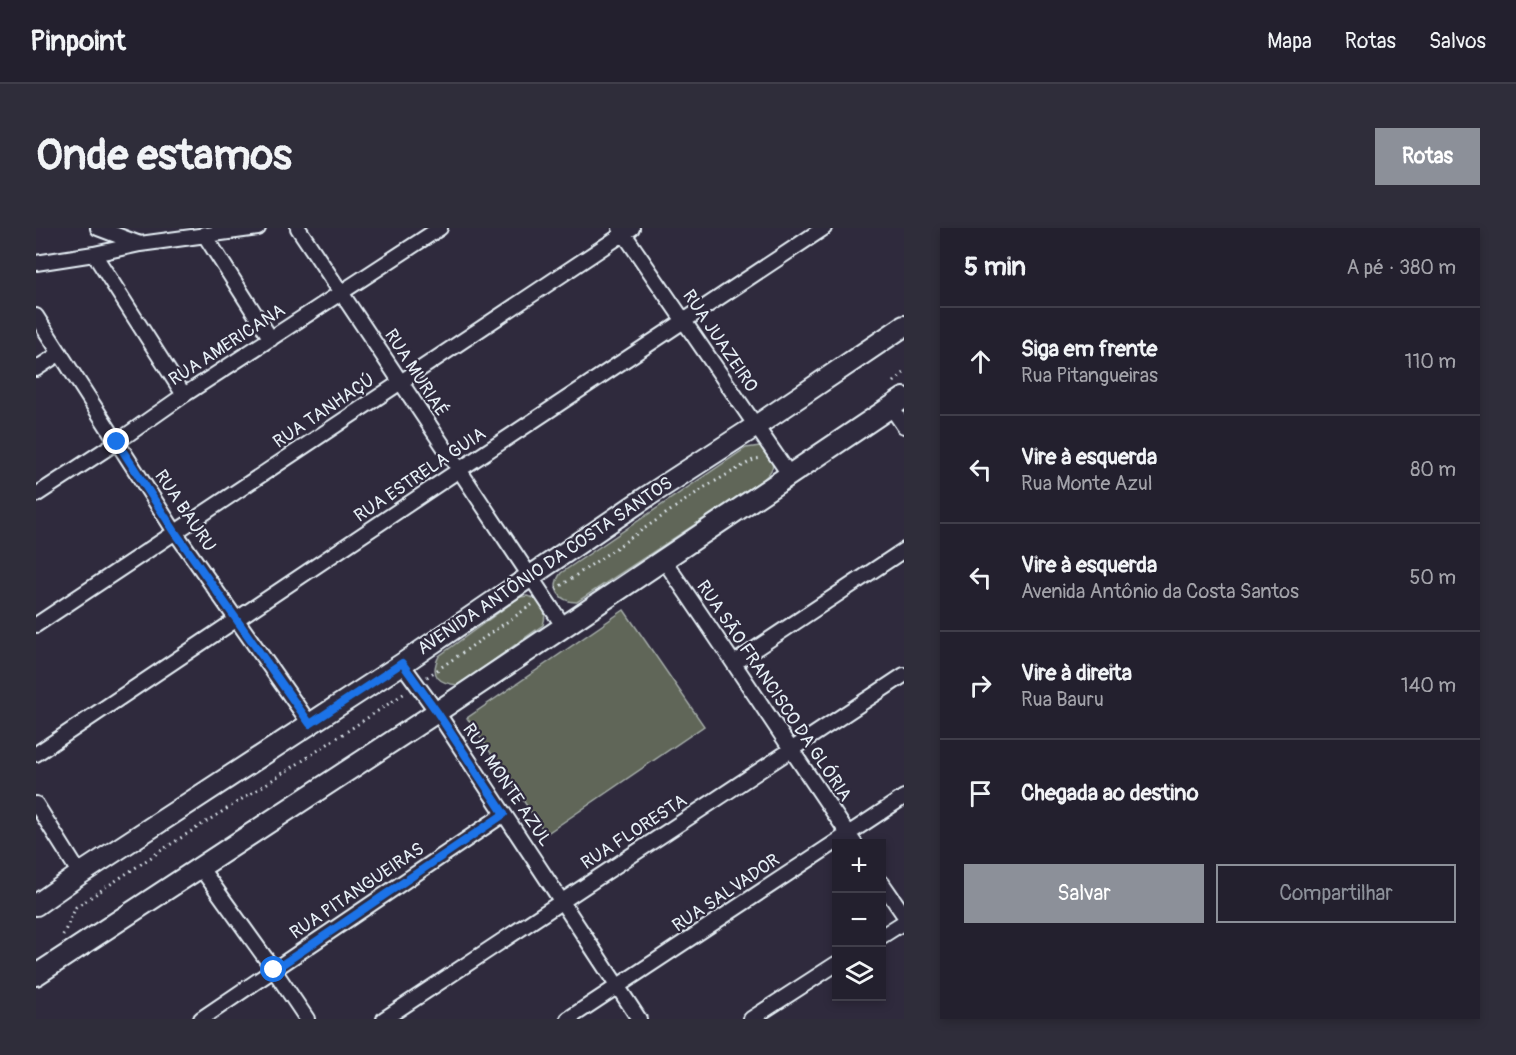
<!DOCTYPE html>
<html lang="pt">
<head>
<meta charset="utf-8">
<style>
	:root { --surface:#23202e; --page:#2f2d3a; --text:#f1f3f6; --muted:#a3a3aa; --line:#403e4a; --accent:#8c9099 }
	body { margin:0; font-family:Pangolin,sans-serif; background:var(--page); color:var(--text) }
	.controls { position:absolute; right:18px; bottom:18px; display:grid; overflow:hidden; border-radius:0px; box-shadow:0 3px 9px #0003 }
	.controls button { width:54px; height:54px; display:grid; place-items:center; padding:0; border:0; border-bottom:2px solid var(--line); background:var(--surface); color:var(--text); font:30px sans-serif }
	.stop { position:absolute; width:18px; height:18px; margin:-14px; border:4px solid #1a73e8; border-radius:50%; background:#fff }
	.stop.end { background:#1a73e8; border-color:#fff; box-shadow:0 2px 6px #0008 }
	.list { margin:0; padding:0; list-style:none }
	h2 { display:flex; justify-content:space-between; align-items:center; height:78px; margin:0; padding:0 24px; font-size:26px }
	h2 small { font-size:20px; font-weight:400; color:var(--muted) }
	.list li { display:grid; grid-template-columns:39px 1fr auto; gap:18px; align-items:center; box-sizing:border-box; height:108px; padding:0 24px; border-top:2px solid var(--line) }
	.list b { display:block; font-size:22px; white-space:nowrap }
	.list p { margin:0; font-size:20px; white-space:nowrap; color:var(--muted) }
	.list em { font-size:20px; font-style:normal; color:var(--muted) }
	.actions { display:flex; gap:12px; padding:18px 24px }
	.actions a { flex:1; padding:14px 0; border:2px solid var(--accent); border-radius:0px; text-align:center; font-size:21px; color:var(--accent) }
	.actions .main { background:var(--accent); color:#fff }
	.icon { flex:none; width:33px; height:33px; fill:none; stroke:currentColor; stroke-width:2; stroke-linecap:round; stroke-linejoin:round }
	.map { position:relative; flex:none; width:868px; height:791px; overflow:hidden; border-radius:0px }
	header { display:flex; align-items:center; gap:36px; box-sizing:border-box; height:84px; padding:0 30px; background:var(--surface); border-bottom:2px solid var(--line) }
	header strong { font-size:28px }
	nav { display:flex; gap:33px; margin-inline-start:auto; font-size:21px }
	.intro { display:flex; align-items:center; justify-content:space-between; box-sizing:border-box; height:144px; padding:0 36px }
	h1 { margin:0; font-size:42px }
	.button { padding:15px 27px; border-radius:0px; background:var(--accent); color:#fff; font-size:21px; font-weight:700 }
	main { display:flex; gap:36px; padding:0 36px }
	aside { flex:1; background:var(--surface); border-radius:0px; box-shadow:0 3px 9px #0003 }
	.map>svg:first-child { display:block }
	.green { fill:#606659; stroke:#a4aca8; stroke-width:1.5 }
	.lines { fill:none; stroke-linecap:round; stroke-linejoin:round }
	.street-casing { stroke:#e8f1f8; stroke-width:18 }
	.secondary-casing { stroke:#e8f1f8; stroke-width:24 }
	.path { stroke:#e8f1f8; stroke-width:3; stroke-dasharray:1.5 4.5; stroke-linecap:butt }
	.street { stroke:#2f2a3d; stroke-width:14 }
	.secondary { stroke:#2f2a3d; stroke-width:20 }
	.route { stroke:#1a73e8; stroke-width:8 }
	.labels { text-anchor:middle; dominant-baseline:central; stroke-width:4.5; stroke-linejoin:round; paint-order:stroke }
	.street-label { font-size:18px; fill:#e8f1f8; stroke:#2f2a3d }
</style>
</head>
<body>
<header>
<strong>Pinpoint</strong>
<nav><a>Mapa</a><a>Rotas</a><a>Salvos</a></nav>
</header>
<div class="intro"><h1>Onde estamos</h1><a class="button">Rotas</a></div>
<main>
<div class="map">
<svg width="868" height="791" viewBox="0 0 868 791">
	<rect width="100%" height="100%" fill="#2f2a3d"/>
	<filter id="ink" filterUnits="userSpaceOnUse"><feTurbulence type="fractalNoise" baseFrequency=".0167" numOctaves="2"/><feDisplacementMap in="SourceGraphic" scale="12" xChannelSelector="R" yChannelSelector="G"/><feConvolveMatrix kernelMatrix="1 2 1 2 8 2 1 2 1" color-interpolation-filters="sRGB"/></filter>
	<g filter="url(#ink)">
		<path class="green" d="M724 218 731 220C739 236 740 241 725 253L541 374C523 374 514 360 525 345L710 220Z
			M491 368C506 371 512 382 507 397L423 457C403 456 393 448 403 428L484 369Z
			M588 382 668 498 510 606 431 490Z"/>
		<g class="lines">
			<defs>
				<path id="street" d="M62 0 104 16
					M262 0 528 399
					M584 0 753 246
					M168 6 235 111
					M58 26 148 167
					M0 35 58 26 104 16 222 0
					M0 88 139 304 274 496
					M0 141 24 125
					M855 179 868 198
					M0 267 81 214 148 167 404 0
					M627 331C692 425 754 521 819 616
					M0 397 596 0
					M698 435 868 322
					M366 436 401 484 603 791
					M0 526 423 242 788 0
					M0 576 44 646
					M164 639 238 742 271 791
					M846 655 868 687
					M846 708 868 694
					M165 791 468 586
					M348 791 868 447
					M532 791 868 569
					M715 791 800 736"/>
				<path id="secondary" d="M0 677 44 646 366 436 612 268 720 198 868 98
					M0 747 401 484 868 170"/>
			</defs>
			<use href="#street" class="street-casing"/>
			<use href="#secondary" class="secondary-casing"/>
			<path class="path" d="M858 154 868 145
				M520 361 669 259 719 231 726 230
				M391 449 497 376
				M27 707 40 679 132 618 263 535 369 465"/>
			<use href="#street" class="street"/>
			<use href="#secondary" class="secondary"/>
		</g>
	</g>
	<g class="lines" filter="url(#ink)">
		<path class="route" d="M81 214 139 304 274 496 366 435 401 484 468 586 238 742"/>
	</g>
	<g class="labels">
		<g class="street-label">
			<text transform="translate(684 113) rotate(56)">RUA JUAZEIRO</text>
			<text transform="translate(191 117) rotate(-33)">RUA AMERICANA</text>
			<text transform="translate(380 145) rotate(57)">RUA MURIAÉ</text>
			<text transform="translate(288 183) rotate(-34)">RUA TANHAÇÚ</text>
			<text transform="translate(384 247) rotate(-34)">RUA ESTRELA GUIA</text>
			<text transform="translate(149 283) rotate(56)">RUA BAURU</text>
			<text transform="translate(509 338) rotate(-34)">AVENIDA ANTÔNIO DA COSTA SANTOS</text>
			<text transform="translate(738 463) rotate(56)">RUA SÃO FRANCISCO DA GLÓRIA</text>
			<text transform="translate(471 557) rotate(56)">RUA MONTE AZUL</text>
			<text transform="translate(598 604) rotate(-33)">RUA FLORESTA</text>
			<text transform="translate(321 663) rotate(-34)">RUA PITANGUEIRAS</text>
			<text transform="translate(690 665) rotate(-34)">RUA SALVADOR</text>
		</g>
	</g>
</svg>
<div class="controls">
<button>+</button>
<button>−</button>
<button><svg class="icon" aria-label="layers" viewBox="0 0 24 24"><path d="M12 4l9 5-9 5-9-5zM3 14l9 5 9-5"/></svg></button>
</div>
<div class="stop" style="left:238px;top:742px"></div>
<div class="stop end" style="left:81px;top:214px"></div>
</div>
<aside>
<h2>5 min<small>A pé · 380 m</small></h2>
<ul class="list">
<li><svg class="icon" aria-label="ahead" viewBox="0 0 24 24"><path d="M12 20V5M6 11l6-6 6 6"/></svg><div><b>Siga em frente</b><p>Rua Pitangueiras</p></div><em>110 m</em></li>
<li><svg class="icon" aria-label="left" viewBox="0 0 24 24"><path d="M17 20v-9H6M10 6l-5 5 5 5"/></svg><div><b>Vire à esquerda</b><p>Rua Monte Azul</p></div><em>80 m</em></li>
<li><svg class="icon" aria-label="left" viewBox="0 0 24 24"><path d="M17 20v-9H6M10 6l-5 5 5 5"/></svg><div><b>Vire à esquerda</b><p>Avenida Antônio da Costa Santos</p></div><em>50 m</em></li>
<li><svg class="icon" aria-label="right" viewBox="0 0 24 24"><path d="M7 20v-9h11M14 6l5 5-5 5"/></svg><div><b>Vire à direita</b><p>Rua Bauru</p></div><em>140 m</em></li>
<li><svg class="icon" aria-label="arrive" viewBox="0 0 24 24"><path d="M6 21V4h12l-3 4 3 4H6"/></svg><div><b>Chegada ao destino</b></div></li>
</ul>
<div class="actions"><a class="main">Salvar</a><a>Compartilhar</a></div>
</aside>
</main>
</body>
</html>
